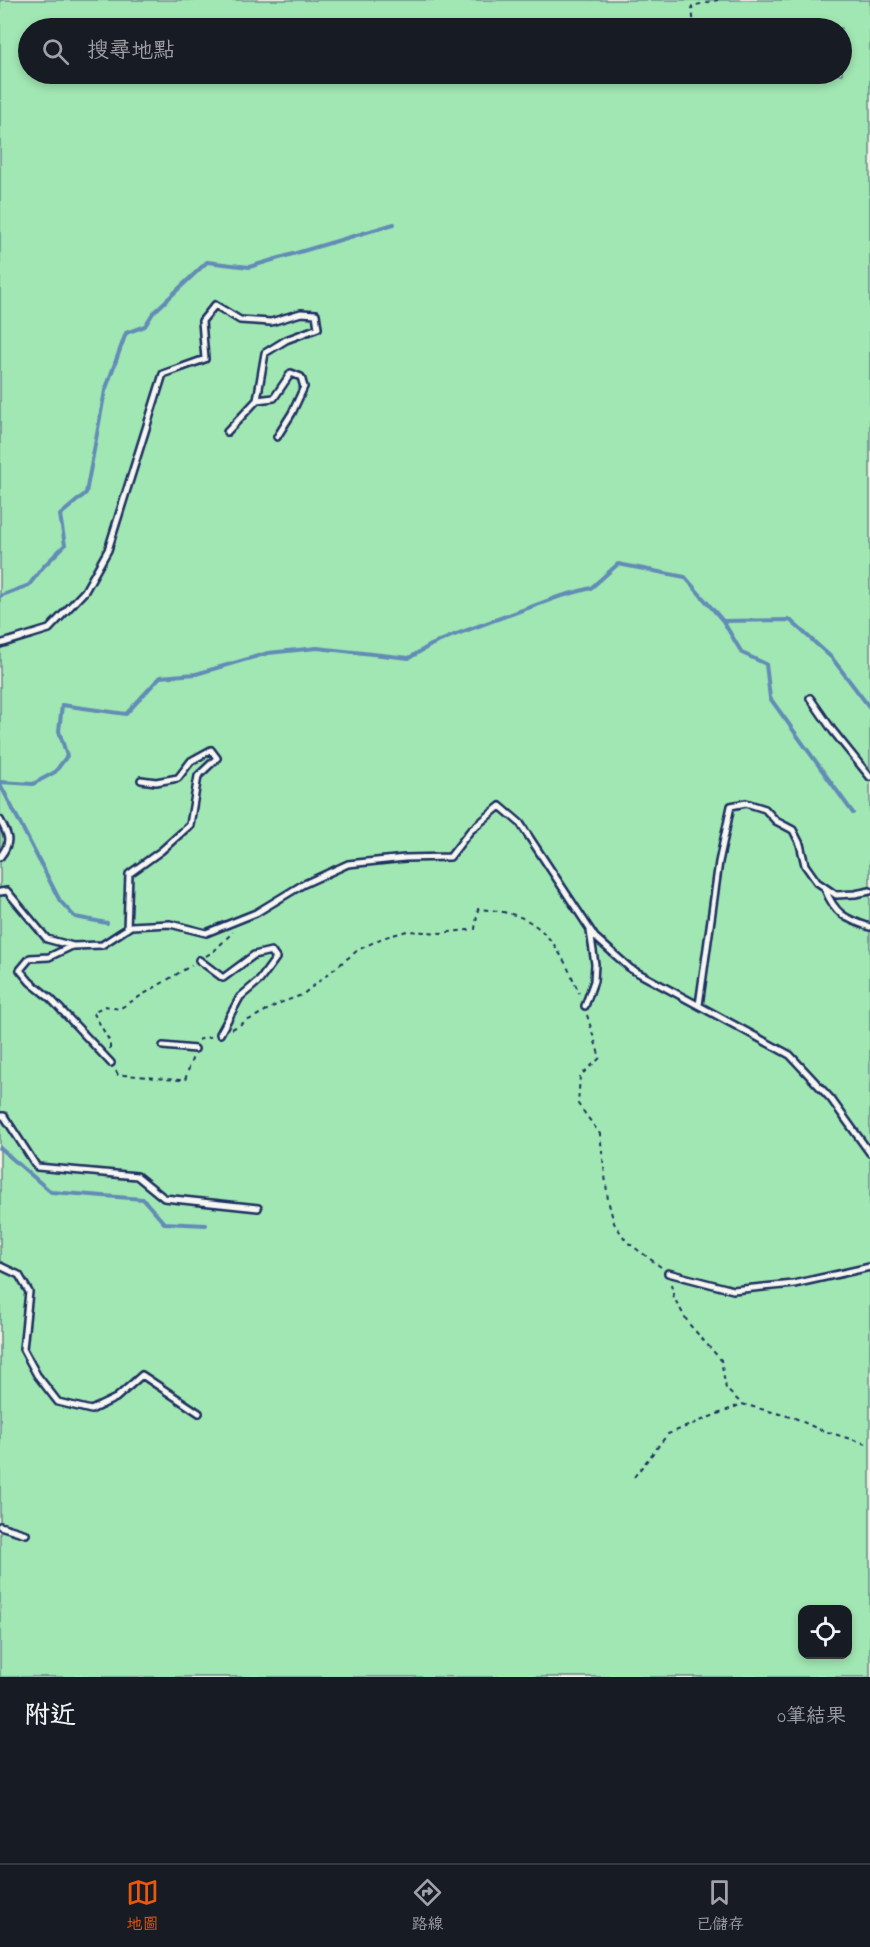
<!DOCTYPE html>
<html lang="zh-TW">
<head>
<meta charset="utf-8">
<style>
	:root { --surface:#171b24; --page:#242831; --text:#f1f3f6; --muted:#9ea1a6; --line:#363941; --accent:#ea580c }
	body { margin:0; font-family:"Indie Flower","LXGW WenKai TC",sans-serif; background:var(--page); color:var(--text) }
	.controls { position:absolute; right:18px; bottom:18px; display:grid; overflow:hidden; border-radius:12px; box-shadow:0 3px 9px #0003 }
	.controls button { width:54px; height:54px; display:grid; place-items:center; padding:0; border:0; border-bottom:2px solid var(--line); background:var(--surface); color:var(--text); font:30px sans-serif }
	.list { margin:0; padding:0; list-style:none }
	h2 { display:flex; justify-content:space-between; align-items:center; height:78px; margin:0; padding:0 24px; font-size:26px }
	h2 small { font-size:20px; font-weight:400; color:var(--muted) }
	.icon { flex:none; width:33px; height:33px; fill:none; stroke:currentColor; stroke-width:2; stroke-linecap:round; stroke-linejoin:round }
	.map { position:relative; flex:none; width:870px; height:1677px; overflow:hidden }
	.search { position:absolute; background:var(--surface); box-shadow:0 3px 9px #0003; left:18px; right:18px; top:18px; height:66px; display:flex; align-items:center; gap:15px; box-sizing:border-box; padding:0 21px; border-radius:33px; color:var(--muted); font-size:22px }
	.sheet { height:186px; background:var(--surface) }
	nav { display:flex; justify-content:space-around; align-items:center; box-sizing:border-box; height:84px; border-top:2px solid var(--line); background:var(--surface); font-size:16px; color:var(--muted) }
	nav a { display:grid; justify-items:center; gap:3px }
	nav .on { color:var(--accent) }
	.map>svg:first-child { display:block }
	.green { fill:#a1e7b3; stroke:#5e8b88; stroke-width:1.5; fill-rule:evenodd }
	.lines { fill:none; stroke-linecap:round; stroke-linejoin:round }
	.stream { stroke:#628cb6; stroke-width:4 }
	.lane-casing { stroke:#1b2f5e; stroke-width:10 }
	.path { stroke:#1b2f5e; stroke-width:2; stroke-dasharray:4.5 4.5; stroke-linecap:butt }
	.lane { stroke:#f6f6f2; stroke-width:5 }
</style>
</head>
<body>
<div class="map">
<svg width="870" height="1677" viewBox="0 0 870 1677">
	<rect width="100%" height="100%" fill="#f5eee2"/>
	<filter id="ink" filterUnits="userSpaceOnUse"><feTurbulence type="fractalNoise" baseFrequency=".0167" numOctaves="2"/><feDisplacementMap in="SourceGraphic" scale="12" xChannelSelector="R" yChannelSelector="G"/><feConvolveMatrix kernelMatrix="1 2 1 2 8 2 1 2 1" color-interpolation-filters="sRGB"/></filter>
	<g filter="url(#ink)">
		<path class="green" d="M0 0H870V1677H0ZM28 28H842V74H28ZM802 1610H848V1654H802Z"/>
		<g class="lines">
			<path class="stream" d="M0 596 29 585 43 567 65 545 60 515 86 493 105 391 126 333 145 326 153 313 207 262 249 267 394 224
				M723 621 742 653 766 664 770 698 853 813
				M0 782 33 784 55 772 67 756 59 731 62 705 126 714 160 677 196 674 268 653 317 648 409 658 431 645 454 635 558 597 591 588 618 564 685 577 723 621 790 620 832 658 870 708
				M0 784 60 901 75 917 107 923
				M0 1148 51 1192 143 1199 164 1223 206 1225"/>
			<defs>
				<path id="lane" d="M227 432 257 400
					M0 644 49 629 85 591 108 550 163 374 205 359 202 321 215 305 240 320 271 322 301 313 316 314 318 328 286 340 265 353 257 400 274 398 291 373 301 377 304 387 292 413 277 437
					M810 698 833 731 870 777
					M0 820C9 836 12 842 0 857
					M825 889C835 914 845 919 870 927
					M0 892 7 891 47 939 73 946 102 945 131 926 170 924 206 933 256 913 302 885 348 864 405 858 450 857 470 831 500 806 520 823 595 937 631 969 790 1055 831 1099 870 1153
					M127 929 129 874 161 851 190 825 198 776 217 758 211 750 191 761 178 778 156 782 141 780
					M72 946 49 957 30 958 20 970 30 982 51 999 111 1063
					M199 960 223 978 254 955 271 951 276 958 260 980 240 997 220 1034
					M699 1005 719 862 731 806 746 803 765 809 776 821 793 830 800 844 805 865 817 882 836 895 855 894 870 891
					M585 1006 594 981 595 964 590 931
					M163 1046 195 1049
					M0 1116H4L37 1167 137 1176 164 1198 258 1208
					M0 1266 19 1275 29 1292 23 1349 37 1375 58 1402 91 1410 116 1398 142 1375 199 1413
					M668 1273 733 1290 794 1284 870 1267
					M0 1526 26 1534"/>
			</defs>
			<use href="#lane" class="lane-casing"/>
			<path class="path" d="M694 28 692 6 718 0
				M206 956 214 951 233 932
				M587 1015 600 1058 580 1076 578 1104 600 1134 608 1200 614 1223 627 1242 661 1267
				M232 1029 280 1003 302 995 358 950 382 938 407 931 441 933 475 929 478 909C489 910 501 911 511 914 549 924 565 960 579 993
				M198 1040 213 1036
				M110 1049V1042L93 1012 105 1006 119 1009 192 965
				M116 1071 118 1075C141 1075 162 1080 185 1080L193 1056
				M671 1284 674 1298 689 1324 721 1360 726 1389 742 1404 795 1418 818 1429 870 1445
				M634 1477 668 1434 742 1404"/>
			<use href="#lane" class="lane"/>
		</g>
	</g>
</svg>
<div class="controls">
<button><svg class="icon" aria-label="locate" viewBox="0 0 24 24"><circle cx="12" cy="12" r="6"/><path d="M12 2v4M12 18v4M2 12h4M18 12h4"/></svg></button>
</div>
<div class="search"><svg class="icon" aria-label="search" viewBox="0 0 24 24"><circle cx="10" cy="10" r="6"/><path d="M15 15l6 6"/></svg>搜尋地點</div>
</div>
<section class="sheet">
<h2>附近<small>0筆結果</small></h2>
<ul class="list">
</ul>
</section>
<nav>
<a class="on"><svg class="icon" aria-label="map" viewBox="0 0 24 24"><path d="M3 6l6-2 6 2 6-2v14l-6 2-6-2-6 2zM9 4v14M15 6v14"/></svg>地圖</a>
<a><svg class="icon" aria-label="directions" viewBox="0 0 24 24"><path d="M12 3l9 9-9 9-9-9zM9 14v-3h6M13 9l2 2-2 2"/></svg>路線</a>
<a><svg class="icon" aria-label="saved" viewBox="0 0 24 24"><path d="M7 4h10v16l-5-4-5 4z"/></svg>已儲存</a>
</nav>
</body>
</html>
